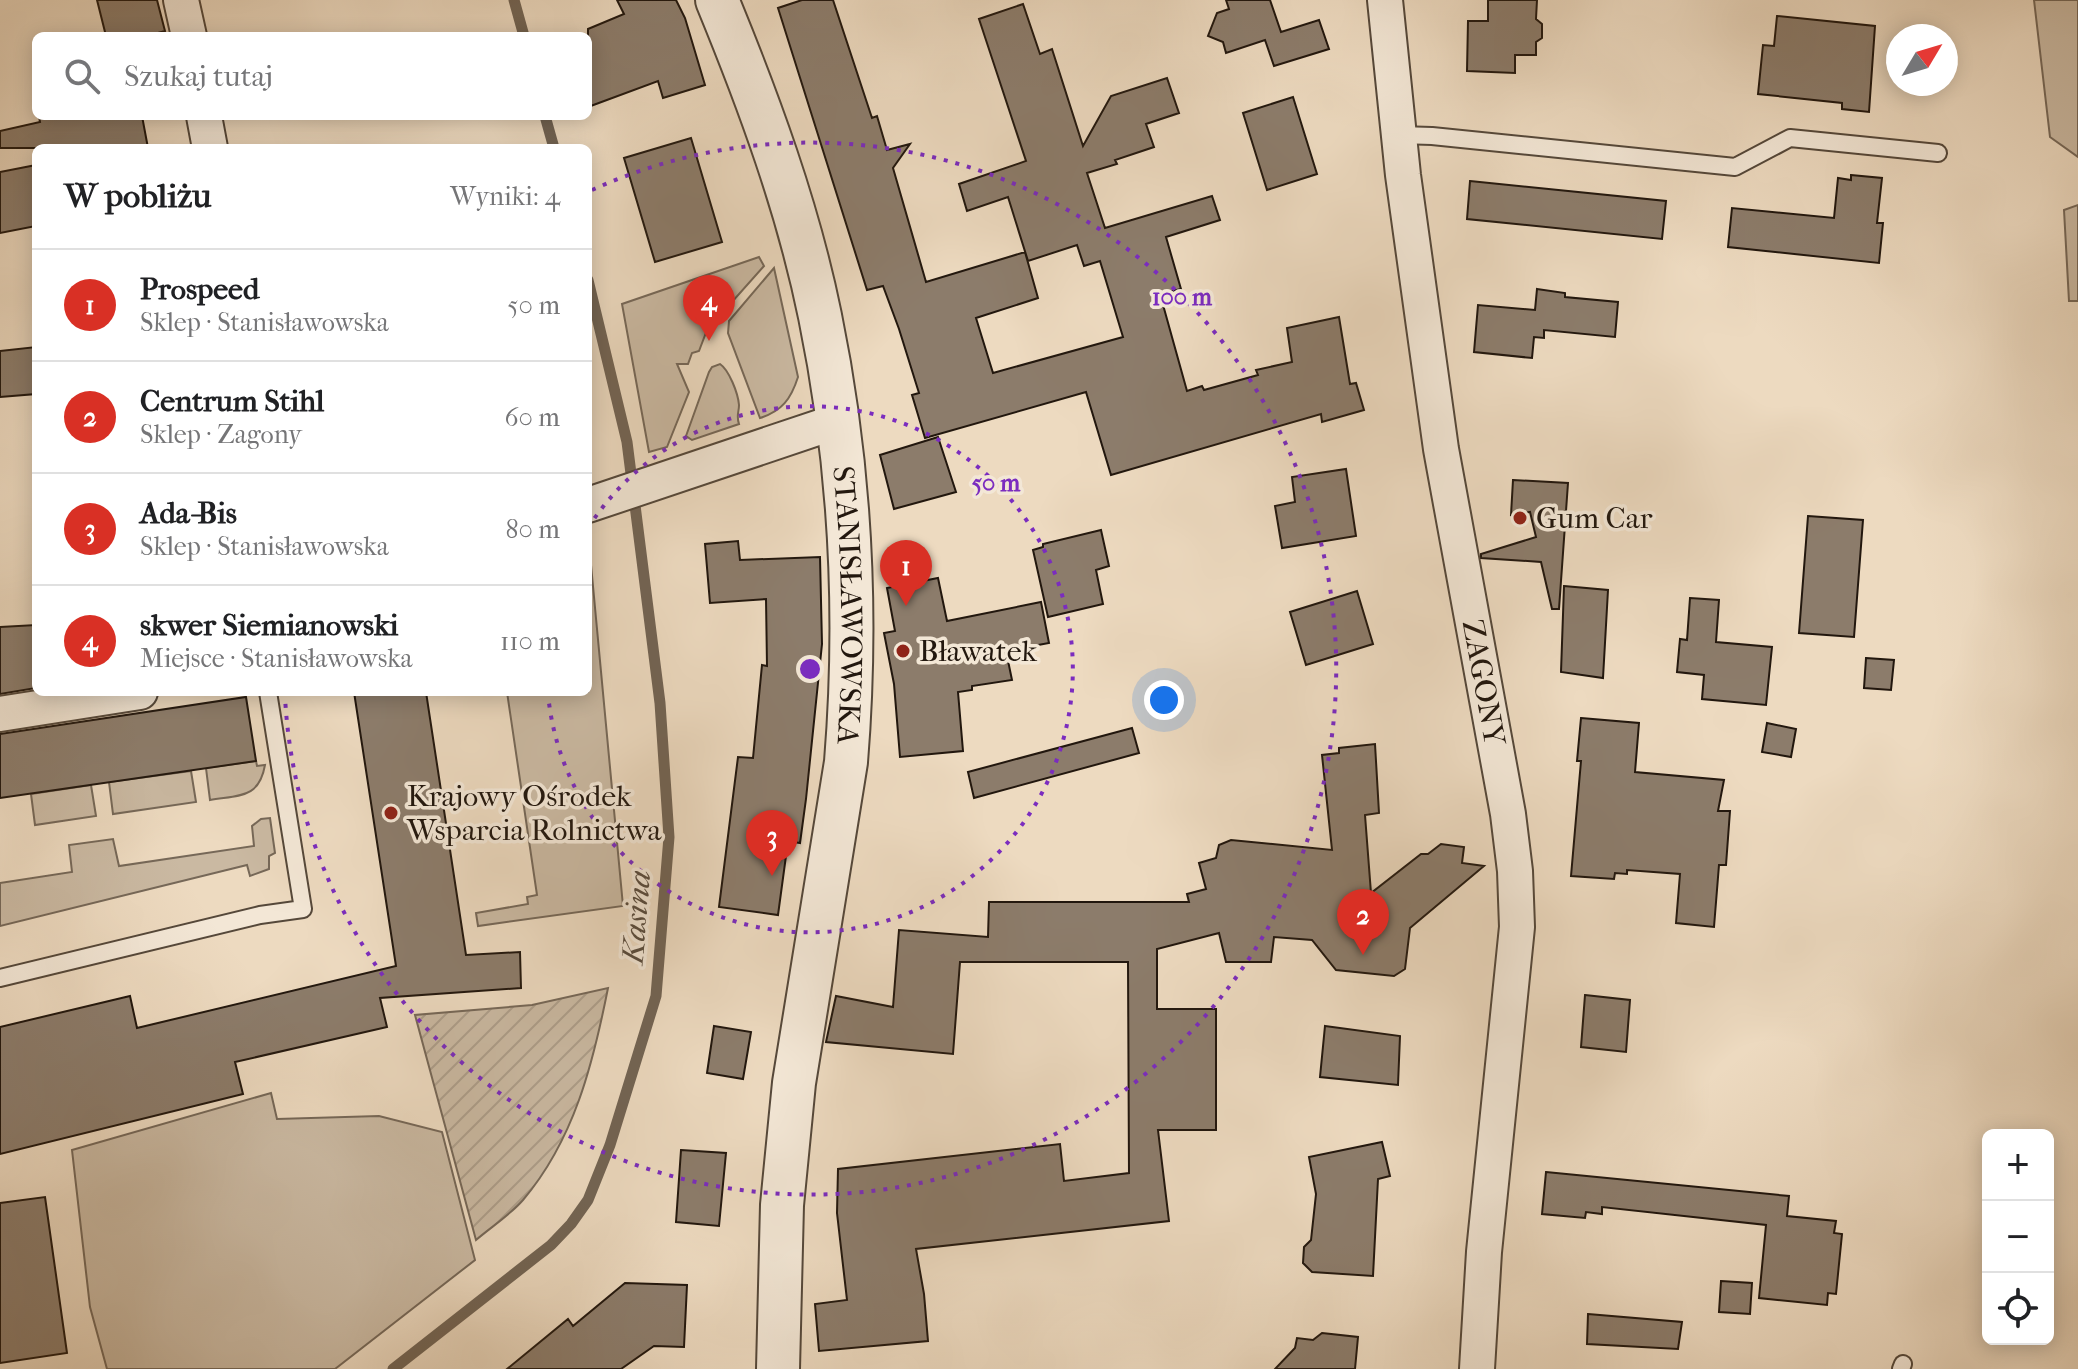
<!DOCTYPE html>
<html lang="pl">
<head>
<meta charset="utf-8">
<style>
	:root { --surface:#fff; --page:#f2f2f2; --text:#202124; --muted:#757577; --line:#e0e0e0; --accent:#d93025 }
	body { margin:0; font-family:"IM FELL French Canon",serif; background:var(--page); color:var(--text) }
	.controls { position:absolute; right:24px; bottom:24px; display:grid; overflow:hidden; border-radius:12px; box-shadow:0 4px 20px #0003 }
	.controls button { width:72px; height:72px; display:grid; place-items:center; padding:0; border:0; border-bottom:2px solid var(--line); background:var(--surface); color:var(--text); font:40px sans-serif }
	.compass { position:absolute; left:1886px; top:24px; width:72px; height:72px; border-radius:50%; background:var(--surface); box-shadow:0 4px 20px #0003; rotate:52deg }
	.you { position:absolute; left:1164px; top:700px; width:28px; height:28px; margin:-20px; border:6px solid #fff; border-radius:50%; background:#1a73e8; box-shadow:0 0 0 12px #1a73e833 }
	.badge { display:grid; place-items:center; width:52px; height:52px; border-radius:50%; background:var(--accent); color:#fff; font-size:26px; font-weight:700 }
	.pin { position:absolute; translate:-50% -66px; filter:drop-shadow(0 2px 4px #0008) }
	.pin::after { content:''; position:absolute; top:42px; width:28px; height:24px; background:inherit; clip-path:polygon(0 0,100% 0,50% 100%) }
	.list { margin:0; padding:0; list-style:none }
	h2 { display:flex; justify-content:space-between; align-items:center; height:104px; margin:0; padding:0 32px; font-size:34px }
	h2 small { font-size:26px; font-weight:400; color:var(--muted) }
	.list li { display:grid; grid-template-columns:52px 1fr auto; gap:24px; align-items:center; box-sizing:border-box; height:112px; padding:0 32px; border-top:2px solid var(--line) }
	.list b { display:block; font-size:30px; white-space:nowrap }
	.list p { margin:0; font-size:26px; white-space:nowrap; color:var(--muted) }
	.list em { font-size:26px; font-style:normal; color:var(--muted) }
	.icon { flex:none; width:44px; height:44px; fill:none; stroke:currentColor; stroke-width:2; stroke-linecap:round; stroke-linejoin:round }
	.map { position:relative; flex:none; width:2078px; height:1369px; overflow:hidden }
	.search { position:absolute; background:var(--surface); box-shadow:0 4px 20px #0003; left:32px; top:32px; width:560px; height:88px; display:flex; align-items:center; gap:20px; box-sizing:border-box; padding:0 28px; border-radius:12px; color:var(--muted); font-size:30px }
	.panel { position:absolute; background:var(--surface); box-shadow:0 4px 20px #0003; left:32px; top:144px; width:560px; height:552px; border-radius:12px }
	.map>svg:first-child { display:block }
	.green { fill:#cab9a2; stroke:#766858; stroke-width:2 }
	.garden { fill:url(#garden-furrows); stroke:#766858; stroke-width:2 }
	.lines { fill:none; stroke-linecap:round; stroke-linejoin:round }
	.stream { stroke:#726454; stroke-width:11 }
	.building { fill:#8c7c6b; stroke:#22170e; stroke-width:2 }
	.service-casing { stroke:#55483a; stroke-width:20 }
	.minor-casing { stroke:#55483a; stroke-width:38 }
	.tertiary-casing { stroke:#55483a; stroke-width:46 }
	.service { stroke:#f3e7d6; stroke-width:16 }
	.minor { stroke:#f3e7d6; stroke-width:34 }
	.tertiary { stroke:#f3e7d6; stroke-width:42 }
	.ring { fill:none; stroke:#7b2cbf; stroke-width:4; stroke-dasharray:4 8 }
	.poi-dot { fill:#8f2418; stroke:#f3e7d6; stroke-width:3 }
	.labels { text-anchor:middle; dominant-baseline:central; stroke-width:7; stroke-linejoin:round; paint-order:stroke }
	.poi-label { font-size:30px; fill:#22170e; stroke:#f3e7d6; text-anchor:start }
	.street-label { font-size:30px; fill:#22170e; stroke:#f3e7d6 }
	.water-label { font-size:32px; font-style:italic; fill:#584b3d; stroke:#f3e7d6 }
	.centre { fill:#7b2cbf; stroke:#f3e7d6; stroke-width:4 }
	.ring-label { font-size:24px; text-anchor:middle; font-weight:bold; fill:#7b2cbf; stroke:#f3e7d6; stroke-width:7; stroke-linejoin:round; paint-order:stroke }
</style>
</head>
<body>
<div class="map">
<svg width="2078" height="1369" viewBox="0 0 2078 1369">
	<defs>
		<pattern id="garden-furrows" width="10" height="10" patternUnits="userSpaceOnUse" patternTransform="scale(2)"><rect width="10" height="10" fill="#cab9a2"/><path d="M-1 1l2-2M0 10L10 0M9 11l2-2" fill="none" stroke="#ad9e8a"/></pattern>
	</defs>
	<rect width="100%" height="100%" fill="#eddac0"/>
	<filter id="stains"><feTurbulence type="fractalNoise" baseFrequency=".0025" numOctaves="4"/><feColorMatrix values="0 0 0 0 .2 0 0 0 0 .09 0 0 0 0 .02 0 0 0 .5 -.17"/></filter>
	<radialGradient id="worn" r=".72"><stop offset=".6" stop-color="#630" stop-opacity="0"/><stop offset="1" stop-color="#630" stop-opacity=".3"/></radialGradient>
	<path class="green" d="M2034 0H2078V157L2050 137Z
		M2078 205V301H2069L2064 210Z
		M759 257 764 266 707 330 699 351 692 353 688 364H677L689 392 667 447 649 452 622 304Z
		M774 268 798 377C791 399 782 411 760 418L728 333 729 321Z
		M720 364C729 370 738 393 739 405 739 413 736 415 739 424L692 440 686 436 709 372 712 367Z
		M588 533 623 906 478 926 476 913 528 904 527 897 537 895 507 692H588Z
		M256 761 257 766 265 765C259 799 239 795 210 800L206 768Z
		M191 771 196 802 113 814 109 782Z
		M91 785 96 816 35 825 31 794Z
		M270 818 275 853 269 856V869L250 876 247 865 0 926V883L72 872 69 845 113 839 119 866 254 846 252 826 261 819Z
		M271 1093 277 1119 379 1116 442 1132 475 1260 335 1369H107L90 1307 72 1150Z"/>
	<path class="garden" d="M608 988C593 1064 574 1140 523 1200 510 1215 491 1227 476 1240L415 1015 532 1005Z"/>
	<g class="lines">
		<path class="stream" d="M514 0 524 36
			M545 116 554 148
			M393 1369 551 1245 571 1224 588 1200 610 1145 656 996 669 837 660 703 627 442 588 280"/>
	</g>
	<path class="building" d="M97 0H157L165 31 147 36H106Z
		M617 0H676L685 18 705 85 663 98 658 81 588 107V29L624 14Z
		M802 0H833L872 118 877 116 887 150 910 144 893 168 926 282 1025 252 1038 298 976 318 993 373 1123 337 1100 261 1084 266 1077 245 1028 261 1008 197 967 211 959 184 1026 161 979 19 1023 4 1040 54 1052 49 1083 146 1111 96 1167 78 1179 113 1146 124 1154 147 1115 160 1117 164 1087 173 1105 228 1212 196 1220 220 1166 237 1181 289 1160 294 1187 391 1202 386 1204 390 1258 375 1256 370 1292 362 1287 328 1339 317 1350 384 1356 383 1364 410 1322 422 1321 414 1111 475 1086 392 925 438 912 395 919 393 899 329 883 286 867 290 778 8Z
		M1226 0H1270L1281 32 1319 20 1329 49 1274 66 1265 40 1226 53 1223 42 1208 36 1217 13 1229 9Z
		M1488 0H1537L1536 19 1542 24V38L1536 42V55H1515V73L1467 71 1468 21H1488Z
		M1777 16 1875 26 1869 112 1842 109V103L1758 94 1763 45 1774 46Z
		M1293 97 1317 174 1267 190 1243 113Z
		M39 116H142L148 148H0V131L40 122Z
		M691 138 722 242 655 262 624 158Z
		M36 165V226L0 233V172Z
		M1851 175 1882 178 1877 223H1883L1879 263 1728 247 1732 208 1834 218 1838 178 1851 180Z
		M1470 181 1666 201 1662 239 1467 219Z
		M1537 289 1565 293V297L1618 302 1615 337 1544 330V338L1534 337 1532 358 1474 352 1478 305 1535 310Z
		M36 347V394L0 397V351Z
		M938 437 956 492 894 509 880 455Z
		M1346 469 1356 536 1282 548 1275 506 1295 502 1292 477Z
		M1513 480 1568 483 1559 609H1552L1541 562 1481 558V554L1536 537 1530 512 1511 515Z
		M1808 516 1863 520 1854 637 1799 633Z
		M1101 530 1109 566 1096 570 1103 604 1048 617 1033 550 1043 547V544Z
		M738 541 740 560 820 557 822 644 806 799 800 843 788 841 778 915 719 907 738 757 753 758 762 665 767 666 766 599 710 603 705 544Z
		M938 578 947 621 1041 602 1049 643 1006 651 1012 680 972 686V690L958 692 963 751 900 757 894 684 884 633 895 631 887 588Z
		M1564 586 1608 590 1603 678 1561 672Z
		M1357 591 1373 644 1306 665 1290 612Z
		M1690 598 1719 600 1716 642 1772 647 1766 705 1702 699 1704 675 1677 672 1680 639 1687 640Z
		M36 625V688L0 694V627Z
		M1866 658 1894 660 1891 690 1864 688Z
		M354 692H426L466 955 520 952 521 988 380 998 387 1027 235 1062 243 1094 0 1154V1027L130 996 137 1028 396 966Z
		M246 697 256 761 0 798V734Z
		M1581 718 1639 723 1635 772 1724 780 1718 811H1730L1726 865H1719L1714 927 1676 923 1680 874 1627 870V874L1615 873 1614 879 1571 876 1581 761H1577Z
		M1767 723 1796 729 1791 757 1762 752Z
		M1132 728 1139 753 974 798 968 772Z
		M1375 744 1379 813 1365 815 1371 893 1421 854H1428L1441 844 1464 847 1462 863 1484 866 1410 928 1405 969 1394 976 1336 970 1312 940 1274 937 1271 962H1226L1219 933 1157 949V1009H1216V1130H1158L1169 1221 916 1249 924 1294 928 1341 819 1351 815 1304 847 1300 837 1213 838 1169 1060 1144 1064 1181 1129 1173 1128 962H960L953 1054 826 1042 836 996 893 1007 899 930 988 937 989 902H1189L1187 894 1206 889 1199 863 1216 858 1219 845 1231 840 1332 850 1322 755 1339 753V748Z
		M1585 995 1630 1000 1626 1052 1581 1047Z
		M714 1026 751 1032 743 1079 707 1073Z
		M1325 1026 1400 1036 1398 1085 1320 1077Z
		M1382 1142 1390 1176 1378 1179 1373 1276 1312 1272 1303 1263 1304 1247 1311 1240 1316 1194 1309 1157Z
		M681 1150 726 1153 719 1226 676 1222Z
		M1546 1172 1789 1196 1787 1216 1836 1221 1834 1233 1842 1234 1836 1294 1828 1293 1827 1305 1759 1298 1766 1225 1602 1207V1214L1586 1212 1585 1218 1542 1214Z
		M45 1197 67 1353 0 1363V1203Z
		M1721 1281 1752 1283 1750 1314 1719 1312Z
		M625 1283 687 1285 684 1347 654 1346 621 1369H507L568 1319 573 1326Z
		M1588 1314 1682 1322 1678 1349 1587 1344Z
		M1322 1333 1358 1337 1355 1369H1275L1295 1348 1297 1338 1313 1340Z"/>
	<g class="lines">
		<defs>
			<path id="service" d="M1399 135 1432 136 1735 167 1790 138 1938 153
				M0 978 260 915 303 909 268 692
				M1901 1369 1903 1364"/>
			<g id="minor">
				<path d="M181 0 189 36"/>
				<path id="s1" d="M1385 0 1403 175 1441 449 1508 814 1515 871 1517 927 1484 1252 1477 1369"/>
				<path d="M204 116 210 148"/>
				<path d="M588 505 838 421"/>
				<path d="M0 714 140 692"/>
			</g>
			<g id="tertiary">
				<path id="s2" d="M717 0C759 102 798 208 820 316 850 462 858 614 846 762L794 1083 782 1205 778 1369"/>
			</g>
		</defs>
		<use href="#service" class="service-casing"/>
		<use href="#minor" class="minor-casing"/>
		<use href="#tertiary" class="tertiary-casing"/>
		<use href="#service" class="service"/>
		<use href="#minor" class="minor"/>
		<use href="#tertiary" class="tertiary"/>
	</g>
	<g class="ring">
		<path d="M588 528A263 263 0 1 1 548 694"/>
		<path d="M592 190A526 526 0 1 1 285 697"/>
	</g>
	<g class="poi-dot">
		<circle cx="1520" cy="518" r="8"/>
		<circle cx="903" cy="651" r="8"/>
		<circle cx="391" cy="813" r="8"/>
	</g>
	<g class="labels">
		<g class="poi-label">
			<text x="1536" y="518">Gum Car</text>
			<text x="919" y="651">Bławatek</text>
			<text x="407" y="796">Krajowy Ośrodek<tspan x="407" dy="34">Wsparcia Rolnictwa</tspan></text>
		</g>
		<g class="street-label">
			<text stroke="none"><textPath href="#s2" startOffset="624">STANISŁAWOWSKA</textPath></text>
			<text stroke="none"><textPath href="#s1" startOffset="690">ZAGONY</textPath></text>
		</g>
		<g class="water-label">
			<text transform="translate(636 917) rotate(-85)">Kasina</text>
		</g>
	</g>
	<circle cx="810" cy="669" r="12" class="centre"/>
	<g class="ring-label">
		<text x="1182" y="305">100 m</text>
		<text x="996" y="491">50 m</text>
	</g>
	<rect width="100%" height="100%" filter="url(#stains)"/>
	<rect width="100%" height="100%" fill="url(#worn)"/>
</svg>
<div class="controls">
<button>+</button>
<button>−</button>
<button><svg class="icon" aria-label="locate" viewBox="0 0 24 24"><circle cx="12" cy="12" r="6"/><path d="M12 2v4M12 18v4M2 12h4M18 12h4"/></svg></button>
</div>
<svg class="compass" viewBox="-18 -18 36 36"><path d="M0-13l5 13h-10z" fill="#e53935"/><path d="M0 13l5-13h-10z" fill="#757577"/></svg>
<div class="you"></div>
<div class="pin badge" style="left:906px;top:606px">1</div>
<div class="pin badge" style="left:1363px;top:955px">2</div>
<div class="pin badge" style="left:772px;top:876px">3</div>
<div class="pin badge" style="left:709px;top:341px">4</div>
<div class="search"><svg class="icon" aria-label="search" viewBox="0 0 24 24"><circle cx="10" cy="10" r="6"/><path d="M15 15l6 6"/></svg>Szukaj tutaj</div>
<section class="panel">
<h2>W pobliżu<small>Wyniki: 4</small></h2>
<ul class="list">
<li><span class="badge">1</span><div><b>Prospeed</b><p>Sklep · Stanisławowska</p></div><em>50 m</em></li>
<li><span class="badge">2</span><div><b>Centrum Stihl</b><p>Sklep · Zagony</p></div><em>60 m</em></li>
<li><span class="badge">3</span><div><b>Ada-Bis</b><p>Sklep · Stanisławowska</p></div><em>80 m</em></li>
<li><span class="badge">4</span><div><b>skwer Siemianowski</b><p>Miejsce · Stanisławowska</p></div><em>110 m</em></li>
</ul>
</section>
</div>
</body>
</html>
